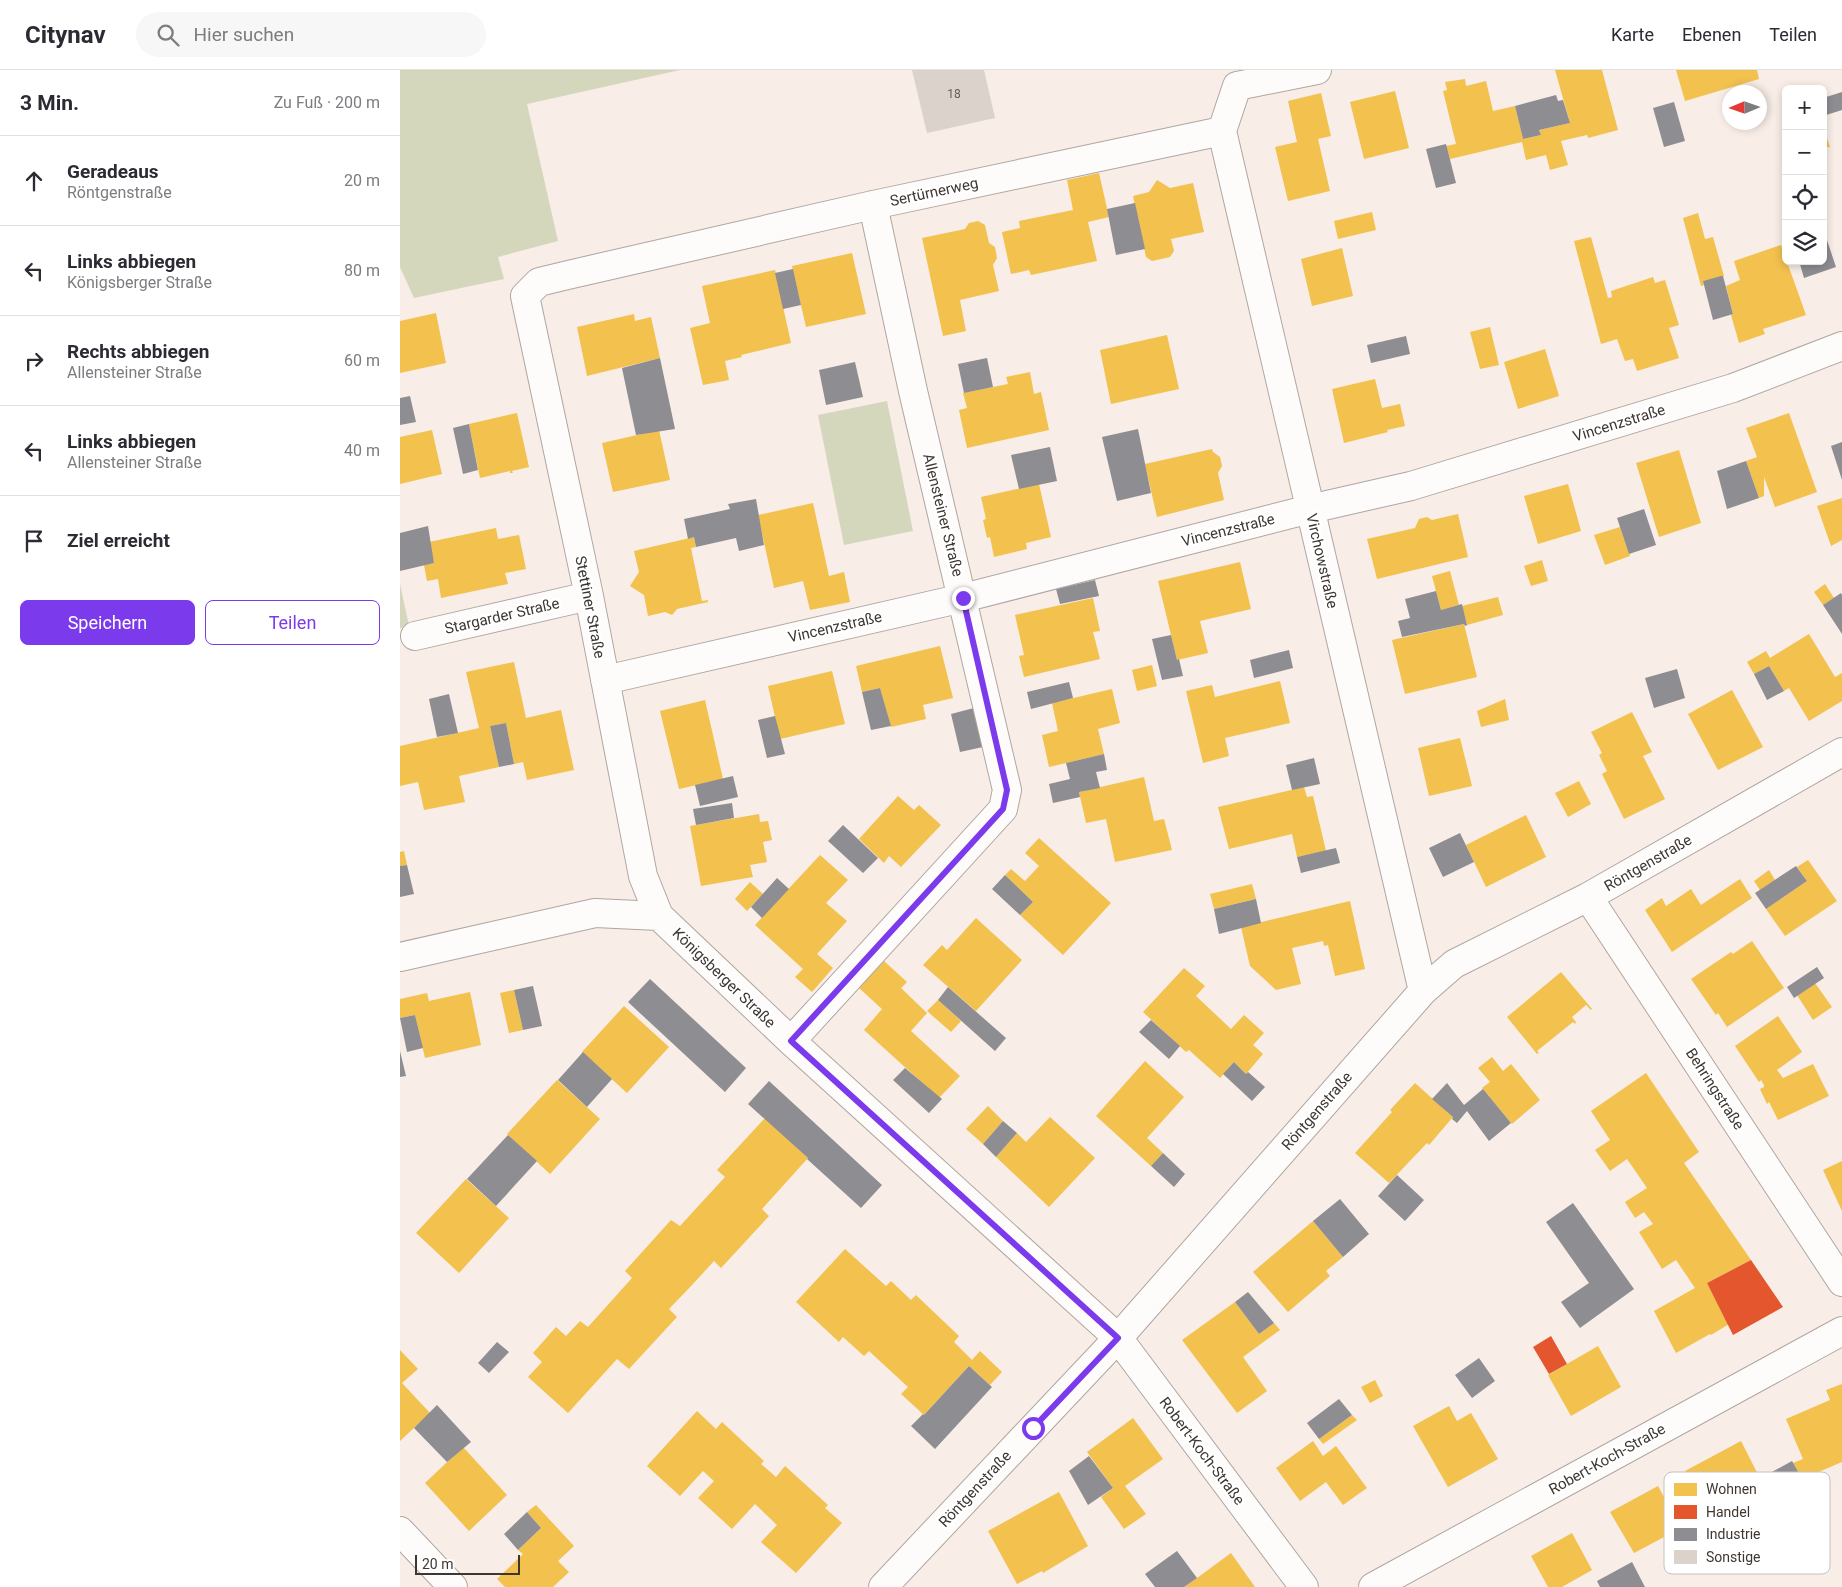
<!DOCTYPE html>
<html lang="de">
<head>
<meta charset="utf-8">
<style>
	:root { --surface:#fff; --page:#f7f7f7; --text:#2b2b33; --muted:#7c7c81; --line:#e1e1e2; --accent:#7c3aed }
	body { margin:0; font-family:Roboto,sans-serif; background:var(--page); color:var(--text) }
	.controls { position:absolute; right:15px; top:15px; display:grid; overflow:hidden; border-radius:8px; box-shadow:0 2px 8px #0003 }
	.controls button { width:45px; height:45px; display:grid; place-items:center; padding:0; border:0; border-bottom:1px solid var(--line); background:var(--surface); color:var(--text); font:25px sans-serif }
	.compass { position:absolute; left:1322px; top:15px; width:45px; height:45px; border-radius:50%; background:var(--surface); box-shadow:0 2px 8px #0003; rotate:268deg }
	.scale { position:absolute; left:15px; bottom:12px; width:105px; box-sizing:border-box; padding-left:5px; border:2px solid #3f3630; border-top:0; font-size:14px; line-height:18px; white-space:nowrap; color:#3f3630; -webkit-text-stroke:4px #fff; paint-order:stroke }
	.stop { position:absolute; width:15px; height:15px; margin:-11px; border:4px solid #7c3aed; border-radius:50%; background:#fff }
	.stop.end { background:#7c3aed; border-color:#fff; box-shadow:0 1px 5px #0008 }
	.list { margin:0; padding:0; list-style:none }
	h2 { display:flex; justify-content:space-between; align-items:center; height:65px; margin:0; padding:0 20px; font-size:21px }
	h2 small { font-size:16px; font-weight:400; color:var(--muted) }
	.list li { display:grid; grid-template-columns:32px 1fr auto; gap:15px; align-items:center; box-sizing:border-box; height:90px; padding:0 20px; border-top:1px solid var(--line) }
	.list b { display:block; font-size:19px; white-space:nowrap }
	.list p { margin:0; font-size:16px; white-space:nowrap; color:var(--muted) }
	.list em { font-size:16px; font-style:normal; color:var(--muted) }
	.actions { display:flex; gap:10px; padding:15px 20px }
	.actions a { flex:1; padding:11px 0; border:1px solid var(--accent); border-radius:8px; text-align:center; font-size:18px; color:var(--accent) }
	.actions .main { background:var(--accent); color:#fff }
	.icon { flex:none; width:28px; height:28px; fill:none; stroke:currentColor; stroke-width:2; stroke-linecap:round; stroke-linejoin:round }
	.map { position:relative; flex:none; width:1442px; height:1517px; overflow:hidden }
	header { display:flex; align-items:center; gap:30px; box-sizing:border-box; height:70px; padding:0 25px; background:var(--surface); border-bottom:1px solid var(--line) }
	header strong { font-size:24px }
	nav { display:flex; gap:28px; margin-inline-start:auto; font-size:18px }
	.search { width:350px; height:45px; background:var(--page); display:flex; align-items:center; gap:12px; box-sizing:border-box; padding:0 18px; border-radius:28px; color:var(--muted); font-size:19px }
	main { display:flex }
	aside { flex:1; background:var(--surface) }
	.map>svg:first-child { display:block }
	.green { fill:#d4d7bc }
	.homes { fill:#f2c14e }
	.shops { fill:#e4572e }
	.industry { fill:#8d8d92 }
	.building { fill:#dbd2cc }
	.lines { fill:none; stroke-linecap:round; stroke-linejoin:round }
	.street-casing { stroke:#afa6a1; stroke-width:30 }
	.street { stroke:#fefcfb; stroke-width:28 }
	.route { stroke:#7c3aed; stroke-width:6 }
	.labels { text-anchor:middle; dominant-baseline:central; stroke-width:5; stroke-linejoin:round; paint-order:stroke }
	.number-label { font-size:12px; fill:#665d57 }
	.street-label { font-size:15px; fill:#3f3630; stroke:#fff }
	.key { fill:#fff; stroke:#c5c3c1; stroke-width:1 }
	.key-label { font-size:14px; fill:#3f3630 }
</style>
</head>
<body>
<header>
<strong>Citynav</strong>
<div class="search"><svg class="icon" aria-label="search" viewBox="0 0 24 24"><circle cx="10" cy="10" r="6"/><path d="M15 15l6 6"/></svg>Hier suchen</div>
<nav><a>Karte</a><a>Ebenen</a><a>Teilen</a></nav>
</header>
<main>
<aside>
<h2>3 Min.<small>Zu Fuß · 200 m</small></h2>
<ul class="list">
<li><svg class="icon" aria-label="ahead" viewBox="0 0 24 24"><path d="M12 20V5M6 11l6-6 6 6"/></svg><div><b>Geradeaus</b><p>Röntgenstraße</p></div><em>20 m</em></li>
<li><svg class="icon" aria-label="left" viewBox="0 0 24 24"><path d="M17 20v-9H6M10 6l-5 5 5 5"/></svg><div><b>Links abbiegen</b><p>Königsberger Straße</p></div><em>80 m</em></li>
<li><svg class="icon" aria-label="right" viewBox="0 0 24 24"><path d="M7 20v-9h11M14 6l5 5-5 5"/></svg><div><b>Rechts abbiegen</b><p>Allensteiner Straße</p></div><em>60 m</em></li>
<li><svg class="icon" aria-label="left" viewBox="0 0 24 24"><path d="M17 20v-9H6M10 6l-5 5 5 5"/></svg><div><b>Links abbiegen</b><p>Allensteiner Straße</p></div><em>40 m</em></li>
<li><svg class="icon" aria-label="arrive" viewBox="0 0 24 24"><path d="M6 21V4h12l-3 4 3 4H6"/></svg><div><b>Ziel erreicht</b></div></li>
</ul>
<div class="actions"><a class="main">Speichern</a><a>Teilen</a></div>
</aside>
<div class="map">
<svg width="1442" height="1517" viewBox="0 0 1442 1517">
	<rect width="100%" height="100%" fill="#f8ede7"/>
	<path class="green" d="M0 0H280L127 34 158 171 98 187 104 209 14 228 0 197Z
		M487 331 513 461 444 475 418 345Z
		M0 514 9 556 0 558Z"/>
	<path class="homes" d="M1155 0H1202L1218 60 1188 68 1187 65 1161 71 1168 95 1150 100 1146 85 1126 90 1122 72 1050 89 1046 76 1056 74 1043 21 1047 20 1045 12 1065 9 1066 16 1086 11 1093 41 1115 36 1123 69 1141 65 1139 60 1170 53Z
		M1276 0H1357L1359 9 1285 31Z
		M995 21 1009 78 964 89 950 32Z
		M921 23 931 66 918 69 930 121 888 131 875 77 897 72 888 31Z
		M1423 56 1430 77 1423 78Z
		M699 103 709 147 688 152 697 191 631 205 629 200 611 204 602 162 620 158 619 151 673 140 667 110Z
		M757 110 770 118 793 113 804 162 771 169 774 181 770 187 752 191 746 187 733 126 749 122Z
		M972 142 976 160 938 169 934 151Z
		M1298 143 1305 169 1313 167 1324 206 1303 211 1304 215 1301 216 1283 148Z
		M578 151 585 155 589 173 595 177 597 188 593 195 599 221 560 230 566 261 543 266 522 168 565 159 569 153Z
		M1191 167 1208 228 1212 227 1211 221 1253 207 1255 213 1265 210 1279 255 1269 258 1279 288 1237 301 1233 289 1225 291 1217 269 1201 274 1174 171Z
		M1381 175 1406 245 1363 259 1365 264 1339 273 1331 245 1333 244 1326 216 1340 210 1334 191Z
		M942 178 953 226 912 236 901 189Z
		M452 183 466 244 406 257 392 196Z
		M375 200 391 273 341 285 342 287 325 291 329 310 303 315 290 258 310 253 302 216Z
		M36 243 46 293 0 303V251Z
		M234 244 235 251 251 247 260 288 187 306 177 257Z
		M1090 257 1099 295 1080 299 1070 262Z
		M767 265 779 319 711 334 700 280Z
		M1145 279 1159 326 1118 339 1104 292Z
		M630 302 634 324 641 322 649 360 567 378 559 340 567 338 563 323 608 314 606 307Z
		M975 309 982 338 1000 334 1005 356 987 360 988 362 944 373 932 319Z
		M117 343 129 397 112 401 113 403H110V401L80 408 69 354Z
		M1389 343 1417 422 1375 437 1364 407V426L1359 428 1346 391 1357 387 1346 358Z
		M32 360 42 404 0 414V367Z
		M259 360 270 410 213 422 202 373Z
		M812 379 813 382 820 387 822 396 818 403 824 430 757 447 745 394Z
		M1279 380 1301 453 1259 467 1236 393Z
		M639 414 651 467 626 473 627 479 594 487 590 467 587 468 583 450 586 449 581 427Z
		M1168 414 1181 461 1138 474 1124 426Z
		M1442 428V470L1431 476 1417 436Z
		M413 433 429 506 444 502 450 532 410 540 403 511 374 518 358 445Z
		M1058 444 1068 487 977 509 967 469 1015 458 1019 449 1027 447 1032 450Z
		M1220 457 1230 486 1205 495 1194 465Z
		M96 458 98 469 119 465 126 499 105 503 108 514 41 528 38 509 27 511 24 495 34 493 29 472Z
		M294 467 296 477 291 478 302 531 308 530V532L277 539 272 545 265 542 248 546 244 525 230 516 239 502 234 481Z
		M1142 490 1148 511 1131 516 1124 496Z
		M840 492 851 539 800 551 808 583 777 590 758 511Z
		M1050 501 1059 535 1041 540 1032 506Z
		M1425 514 1434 528 1423 535 1414 522Z
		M1098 527 1103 545 1067 555 1062 536Z
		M693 528 700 561 693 562 700 589 624 607 619 586 624 585 615 545Z
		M1064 554 1077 607 1005 624 992 570Z
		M1409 564 1435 607 1442 603V631L1409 651 1389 618 1384 621 1369 596 1354 604 1347 592 1366 581 1370 588Z
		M540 576 553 628 523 635 526 649 491 657 480 618 462 622 456 596Z
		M114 592 126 648 161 640 174 700 127 710 123 692 114 694 106 653 90 656 99 697 59 706 65 732 24 740 18 712 0 716V676L79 658 66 602Z
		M752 595 757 616 737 621 732 600Z
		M432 601 445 654 380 669 368 616Z
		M880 611 890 653 825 668 829 686 803 693 786 621 812 615 815 627Z
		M712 619 720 653 698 659 704 684 649 697 642 665 658 661 652 633Z
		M1332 620 1363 677 1318 700 1288 644Z
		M1105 629 1109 650 1081 657 1077 641Z
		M305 630 323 709 279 719 260 641Z
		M1232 642 1252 682 1243 686 1265 729 1224 749 1202 704 1207 701 1199 685 1202 683 1191 662Z
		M1060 668 1072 716 1029 726 1018 678Z
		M744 707 754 751 764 749 772 780 715 792 706 749 686 753 679 722Z
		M1179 711 1191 734 1168 747 1155 723Z
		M904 717 907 727 913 726 926 781 897 787 892 764 829 779 818 737Z
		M498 726 514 740 519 735 541 755 501 797 489 786 484 793 459 769Z
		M359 744 360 752 368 751 372 770 363 772 367 792 350 795 353 807 301 816 290 756Z
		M1126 745 1146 787 1086 817 1066 775Z
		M639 768 711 833 663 885 620 845 633 832 605 805 611 799 625 811 639 796 625 783Z
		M4 781 7 795 0 796V782Z
		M420 785 448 810 426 833 447 851 417 884 433 898 412 922 395 907 403 899 355 855Z
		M1408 790 1437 831 1385 866 1366 839 1407 811 1397 797Z
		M1369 800 1375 810 1360 820 1354 811Z
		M1340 809 1352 828 1272 882 1245 840 1262 828 1266 836 1291 819 1301 835Z
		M350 812 363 824 347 841 335 829Z
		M852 814 856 829 814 839 810 824Z
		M950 831 965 899 935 906 928 875 924 876 923 871 892 878 901 914 876 920 850 896 841 857Z
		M576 848 622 890 576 941 523 895 542 875 547 880Z
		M1352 871 1384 918 1327 957 1318 943 1316 945 1291 909 1331 882 1333 884Z
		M484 891 507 912 501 918 527 943 511 961 560 1006 539 1028 464 960 482 939 459 918Z
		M784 898 805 916 796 926 831 959 844 945 864 963 853 975 863 984 846 1004 834 992 820 1008 789 980 786 982 743 942Z
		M1161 902 1192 939 1191 940 1186 935 1172 947 1176 952 1175 954 1173 952 1137 981 1139 983 1137 984 1107 947Z
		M1415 913 1432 937 1413 950 1397 925Z
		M114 920 123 960 109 963 100 923Z
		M70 922 81 975 25 988 15 945 0 948V929L27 923 29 931Z
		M538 930 561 951 551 962 527 941Z
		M224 936 269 977 227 1023 182 982Z
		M1378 946 1402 982 1377 1000 1383 1008 1413 994 1429 1026 1378 1050 1369 1032 1367 1034 1360 1019 1364 1017V1015L1361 1010 1359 1012 1335 976Z
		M1092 987 1103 1001 1111 994 1140 1030 1112 1054 1082 1018 1090 1012 1078 998Z
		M745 991 784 1027 747 1068 763 1083 751 1096 696 1046Z
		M1246 1003 1299 1082 1284 1093 1351 1190 1307 1213 1329 1254 1311 1265 1310 1264 1276 1283 1254 1241 1295 1218 1276 1190 1262 1199 1239 1162 1253 1154 1244 1142 1235 1148 1225 1132 1247 1118 1227 1089 1210 1101 1195 1080 1210 1070 1191 1041Z
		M157 1010 200 1049 150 1104 107 1064Z
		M1015 1013 1053 1047 1029 1075 1027 1073 989 1113 955 1083 992 1042 990 1040Z
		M588 1036 603 1051 583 1074 566 1059Z
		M650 1047 695 1088 649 1137 596 1087 617 1063 626 1072Z
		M365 1048 408 1088 362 1139 369 1146 321 1198 314 1191 292 1215 269 1239 277 1247 229 1299 217 1289 168 1343 128 1307 142 1292 133 1283 156 1257 166 1266 180 1251 188 1257 232 1208 225 1201 271 1150 280 1156 302 1132 325 1107 317 1100Z
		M1442 1091V1141L1423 1100Z
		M66 1109 109 1148 59 1203 16 1163Z
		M913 1151 943 1187 926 1201 930 1206 888 1242 853 1202Z
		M445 1179 486 1216 491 1211 511 1230 516 1225 518 1227 559 1266 554 1272 572 1290 580 1281 602 1302 590 1315 569 1296 524 1345 501 1324 508 1317 469 1281 464 1286 443 1267 439 1272 396 1232Z
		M835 1232 859 1264 874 1253 880 1260 843 1287 867 1321 837 1343 782 1270Z
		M1198 1276 1221 1317 1171 1346 1148 1305Z
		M0 1280 18 1299 2 1313 30 1343 0 1371Z
		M975 1310 983 1326 970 1333 961 1317Z
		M1442 1314V1392L1402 1409 1393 1393 1403 1389 1386 1349 1430 1330 1426 1320Z
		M1049 1336 1057 1351 1071 1343 1098 1389 1048 1417 1013 1356Z
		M297 1341 316 1359 322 1352 364 1391 361 1394 376 1407 385 1396 428 1435 425 1438 442 1453 396 1503 361 1472 377 1455 355 1434 332 1459 298 1428 314 1411 303 1401 280 1426 247 1396Z
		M952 1345 957 1350 923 1374 919 1369Z
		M733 1348 763 1389 725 1416 746 1444 724 1459 701 1427 713 1418 687 1382Z
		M913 1371 923 1386 936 1376 967 1418 943 1435 926 1412 900 1431 876 1398Z
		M1341 1371 1374 1436 1360 1443 1351 1441 1349 1438 1323 1453 1316 1452 1310 1440 1307 1442 1285 1401Z
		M63 1377 107 1425 69 1461 25 1413Z
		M1258 1416 1281 1458 1234 1483 1210 1442Z
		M659 1422 688 1476 643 1503 642 1501 617 1514 588 1461Z
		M136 1435 174 1476 158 1491 169 1502 153 1517H105L97 1509 123 1484 118 1480 141 1458 127 1442Z
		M1172 1463 1192 1500 1162 1517H1148L1131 1486Z
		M831 1483 855 1517H784L797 1508Z"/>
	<path class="shops" d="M1351 1190 1383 1237 1333 1265 1307 1213Z
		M1151 1266 1167 1294 1149 1304 1133 1277Z"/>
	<path class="industry" d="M1442 22V40L1423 46V28Z
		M1156 25 1158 31 1163 30 1170 53 1139 60 1141 65 1123 69 1115 36Z
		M1274 32 1285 71 1264 77 1253 38Z
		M1046 74 1056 113 1036 118 1026 79Z
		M735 133 745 179 716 185 707 139Z
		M1424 161 1436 197 1404 208 1399 191H1423Z
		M393 199 401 235 383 239 375 203Z
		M1321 206H1323L1333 244 1313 250 1303 211Z
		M1006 266 1010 284 971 293 967 275Z
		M260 288 275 359 236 365 222 298Z
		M587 288 593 317 564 323 558 294Z
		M455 292 463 327 426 335 419 300Z
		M10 326 16 352 0 355V328Z
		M69 354 78 400 63 404 53 358Z
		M738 359 751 423 717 431 702 367Z
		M1442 372V410L1431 376Z
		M650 377 657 411 619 419 611 385Z
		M1346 391 1359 428 1327 439 1317 401Z
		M356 429 364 475 339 481 336 468 296 477 294 467 288 469 284 449 330 439 328 434Z
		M1244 439 1256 475 1229 484 1217 448Z
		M28 456 34 493 0 501V463Z
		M695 510 699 526 660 534 656 519Z
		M1036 521 1041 540 1062 534 1067 555 1065 556 1064 554 1002 567 998 551 1010 548 1005 529Z
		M1441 523 1442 525V564L1423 535Z
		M771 565 777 590 779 589 783 606 762 610 752 569Z
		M889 580 893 598 854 608 850 590Z
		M1369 596 1384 621 1367 630 1354 604Z
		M1277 599 1285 628 1254 638 1245 608Z
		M669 612 673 628 631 639 627 622Z
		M480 618 491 656 471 660 462 622Z
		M49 624 58 663 37 667 29 629Z
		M574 638 583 677 560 682 551 644Z
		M375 646 385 684 367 688 358 650Z
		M106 653 114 694 99 697 90 656Z
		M704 684 707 700 696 702 700 718 679 722 680 727 653 733 649 714 670 709 666 693Z
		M914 688 920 714 892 720 886 695Z
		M333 706 338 727 300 736 295 715Z
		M332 733 334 748 296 755 293 739Z
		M443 755 478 788 463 803 428 771Z
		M1060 763 1074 792 1043 807 1029 778Z
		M936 778 940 793 901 803 897 787Z
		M7 795 14 824 0 827V796Z
		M1396 796 1407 811 1366 839 1355 823Z
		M605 805 633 832 620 845 592 819Z
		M377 808 389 819 362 848 351 837Z
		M856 829 861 853 819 864 814 839Z
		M1417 897 1424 908 1394 928 1387 917Z
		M250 909 346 998 325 1022 228 932Z
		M133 916 142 956 123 960 114 920Z
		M548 917 606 968 595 981 538 930Z
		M15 945 23 978 7 982 0 948Z
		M751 950 780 976 769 989 739 962Z
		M0 981 6 1006 0 1007Z
		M183 982 212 1009 187 1037 158 1010Z
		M834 992 846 1004 848 1002 865 1017 852 1031 823 1004Z
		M505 998 542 1029 529 1043 493 1010Z
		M369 1011 482 1115 461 1138 407 1089 408 1088 348 1034Z
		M1047 1013 1064 1035 1083 1019 1111 1053 1089 1071 1067 1041 1057 1053 1052 1049 1053 1047 1032 1029Z
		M603 1051 617 1063 596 1087 583 1074Z
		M108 1065 137 1091 96 1136 67 1109Z
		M763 1083 785 1104 774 1117 751 1096Z
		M997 1105 1024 1130 1005 1151 978 1126Z
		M940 1129 969 1164 943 1187 913 1151Z
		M1173 1133 1234 1219 1180 1258 1161 1232 1189 1213 1146 1152Z
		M848 1222 874 1253 859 1264 835 1232Z
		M97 1272 109 1282 89 1303 78 1293Z
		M1079 1288 1095 1311 1072 1328 1055 1305Z
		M569 1296 592 1317 535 1379 511 1356 523 1344 524 1345Z
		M939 1329 952 1345 919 1369 907 1353Z
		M37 1335 71 1372 47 1392 14 1358Z
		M689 1386 713 1418 688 1435 669 1401Z
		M1392 1391 1408 1419 1391 1429 1402 1447 1385 1456 1361 1412V1408Z
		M127 1442 141 1458 118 1480 104 1464Z
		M777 1481 797 1508 784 1517H755L745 1504Z
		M1232 1492 1245 1517H1200L1197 1511Z"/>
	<path class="building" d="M512 0H584L595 48 527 63Z"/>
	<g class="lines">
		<defs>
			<path id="street" d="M822 61 1023 921
				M822 61 837 16 917 0
				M15 566 189 526
				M205 610 563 528 910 439 1011 416 1333 318 1442 276
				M1188 827 1442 1212
				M259 846 243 806 189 526 125 226 139 212 168 205 473 135 822 61
				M0 887 195 843 259 846 391 971 718 1268 904 1517
				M391 971 603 739 607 720 513 321 473 135
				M0 1461 53 1517
				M483 1517 718 1268 1023 921 1054 894 1188 827 1442 682
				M973 1517 1442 1261"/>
		</defs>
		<use href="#street" class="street-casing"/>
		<use href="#street" class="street"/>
	</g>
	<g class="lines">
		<path class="route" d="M563 528 607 720 603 739 391 971 718 1268 633 1358"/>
	</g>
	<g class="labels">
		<g class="number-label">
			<text x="554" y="24">18</text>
		</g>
		<g class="street-label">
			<text transform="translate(534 122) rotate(-12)">Sertürnerweg</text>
			<text transform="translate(1219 353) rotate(-17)">Vincenzstraße</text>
			<text transform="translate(543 445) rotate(76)">Allensteiner Straße</text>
			<text transform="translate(828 460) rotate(-14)">Vincenzstraße</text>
			<text transform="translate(922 491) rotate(77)">Virchowstraße</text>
			<text transform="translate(190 537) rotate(79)">Stettiner Straße</text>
			<text transform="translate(102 546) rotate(-13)">Stargarder Straße</text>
			<text transform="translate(435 557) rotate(-13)">Vincenzstraße</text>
			<text transform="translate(1248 793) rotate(-30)">Röntgenstraße</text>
			<text transform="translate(324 908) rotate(44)">Königsberger Straße</text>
			<text transform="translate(1315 1019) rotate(57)">Behringstraße</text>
			<text transform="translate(917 1041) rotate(-49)">Röntgenstraße</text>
			<text transform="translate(802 1381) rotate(53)">Robert-Koch-Straße</text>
			<text transform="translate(1207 1389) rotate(-29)">Robert-Koch-Straße</text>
			<text transform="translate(575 1419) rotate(-47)">Röntgenstraße</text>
		</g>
	</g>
	<rect x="1264" y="1402" width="166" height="102" rx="8" class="key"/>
	<rect x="1274" y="1413" width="23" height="13" fill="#f2c14e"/>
	<rect x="1274" y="1435" width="23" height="14" fill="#e4572e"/>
	<rect x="1274" y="1458" width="23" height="13" fill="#8d8d92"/>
	<rect x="1274" y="1480" width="23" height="14" fill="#dbd2cc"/>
	<g class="key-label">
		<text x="1306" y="1424">Wohnen</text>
		<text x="1306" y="1447">Handel</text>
		<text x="1306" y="1469">Industrie</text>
		<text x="1306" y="1492">Sonstige</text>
	</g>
</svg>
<div class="controls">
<button>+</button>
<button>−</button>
<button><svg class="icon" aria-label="locate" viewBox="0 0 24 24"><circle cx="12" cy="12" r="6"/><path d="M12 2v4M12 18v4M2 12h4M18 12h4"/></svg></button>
<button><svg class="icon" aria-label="layers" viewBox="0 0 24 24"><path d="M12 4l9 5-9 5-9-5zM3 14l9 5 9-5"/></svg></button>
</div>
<svg class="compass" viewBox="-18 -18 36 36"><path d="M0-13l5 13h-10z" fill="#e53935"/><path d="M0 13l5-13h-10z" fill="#7c7c81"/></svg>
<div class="scale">20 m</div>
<div class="stop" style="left:633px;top:1358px"></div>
<div class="stop end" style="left:563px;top:528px"></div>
</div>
</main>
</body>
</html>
